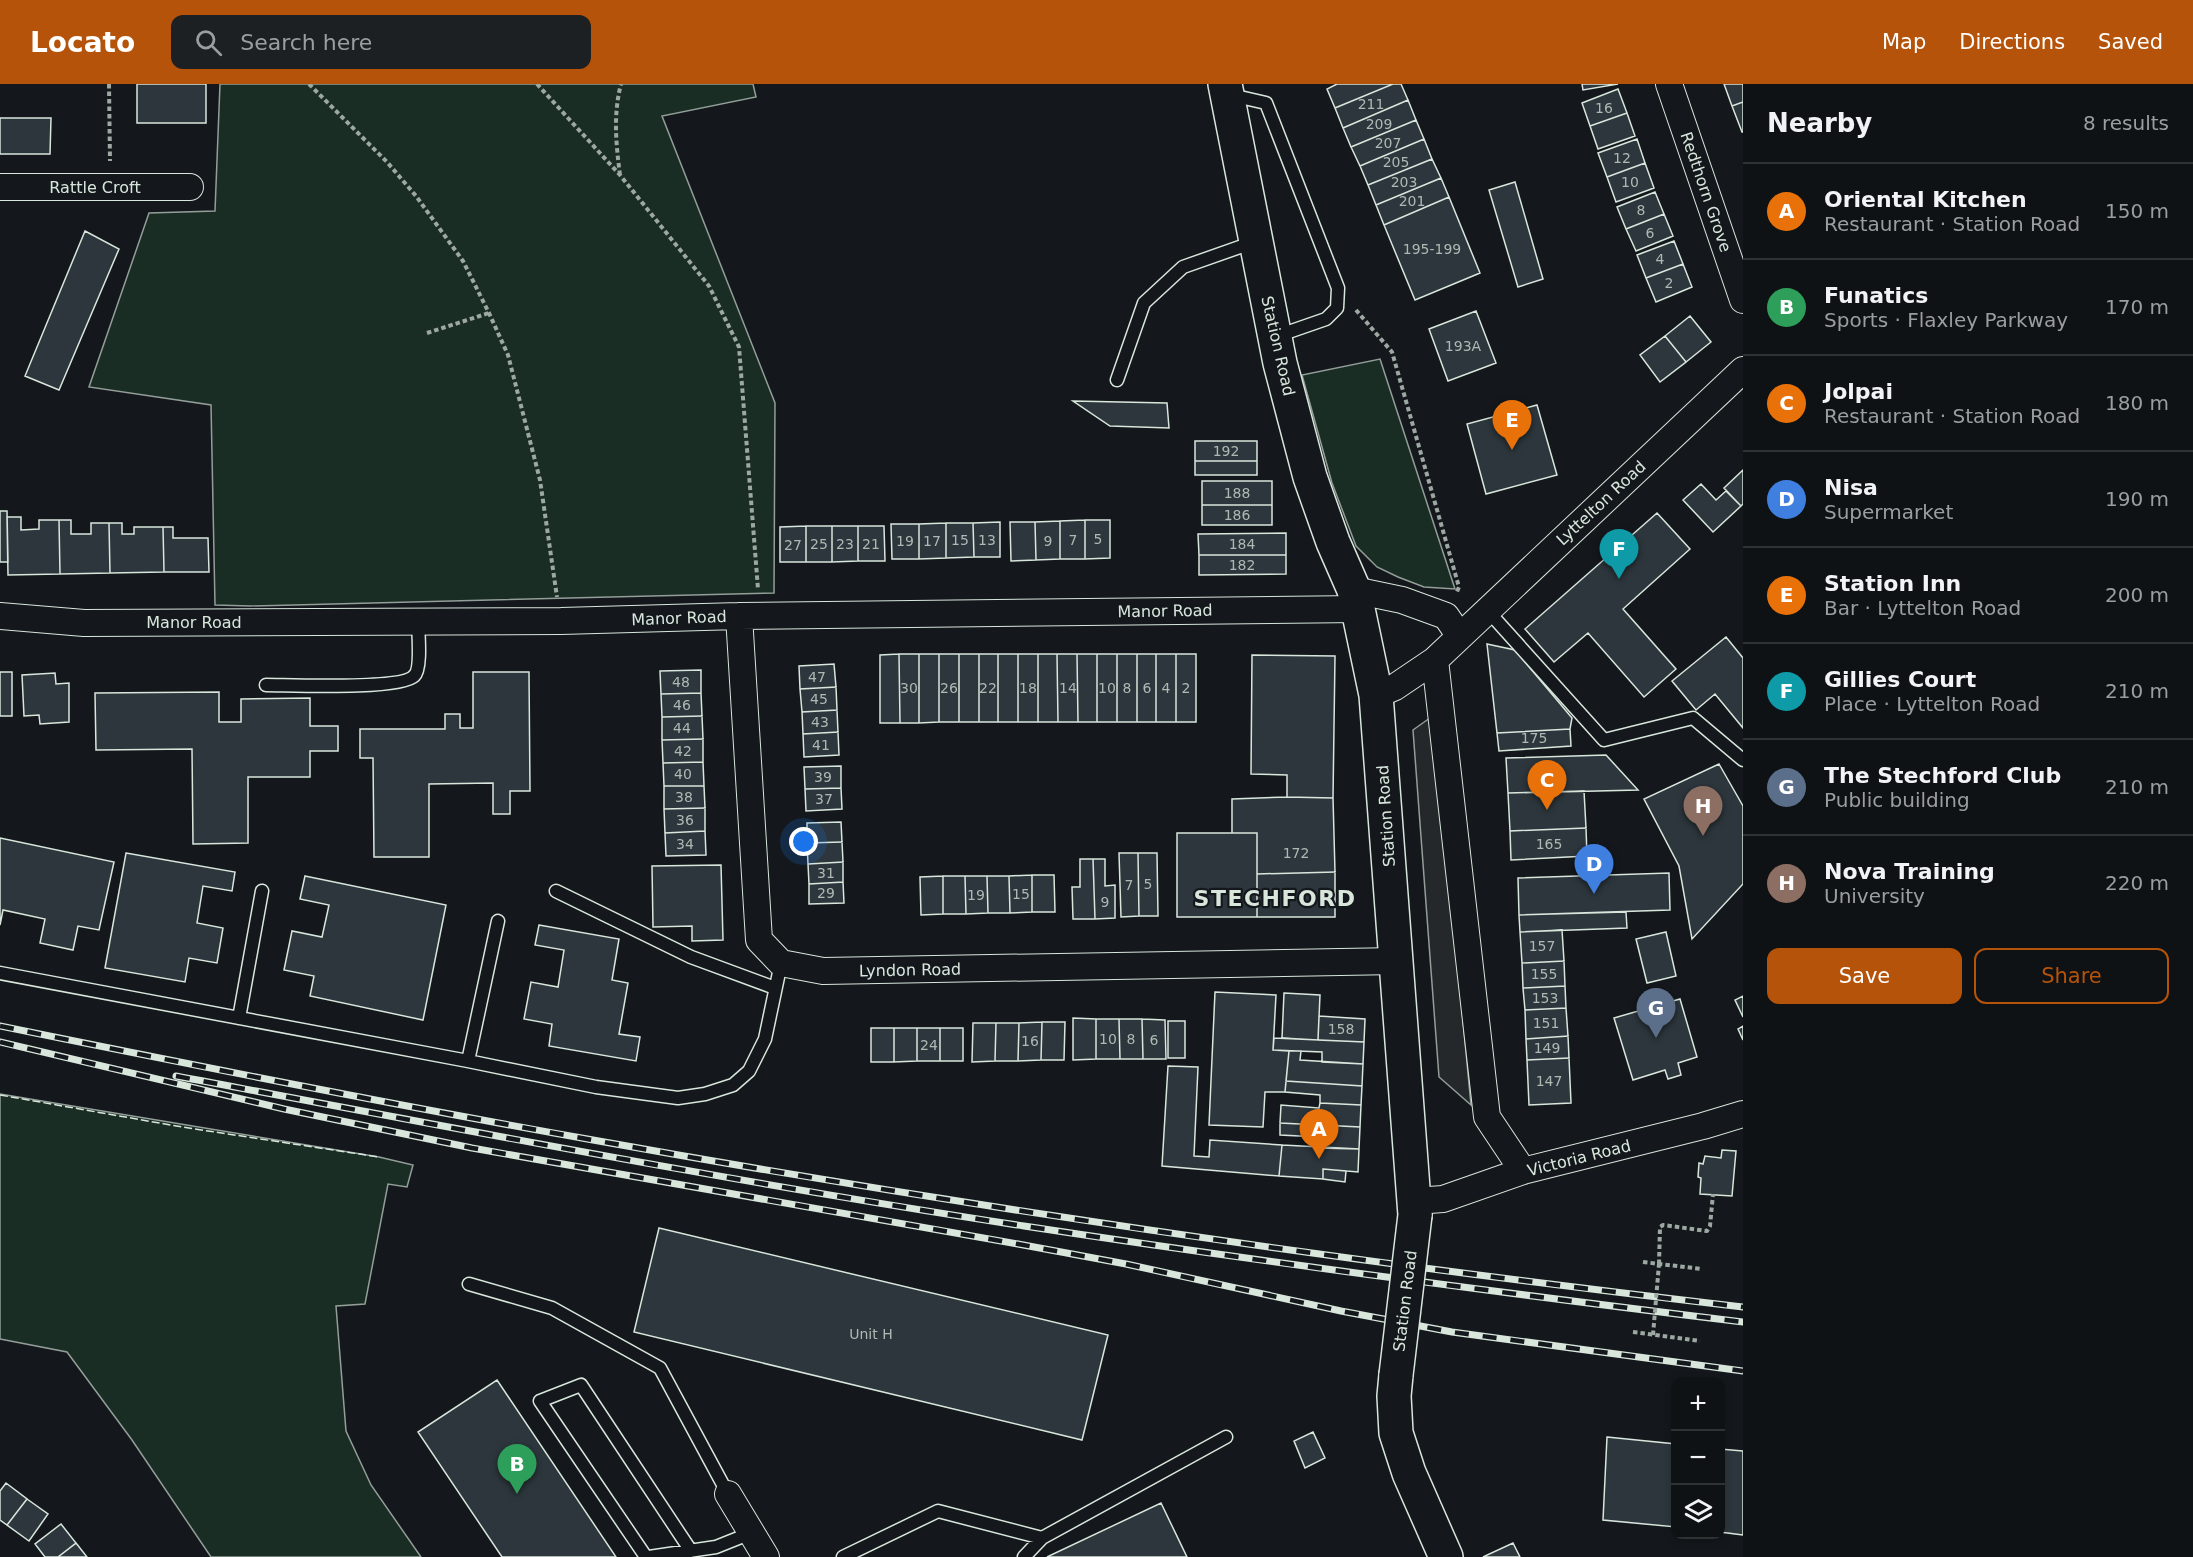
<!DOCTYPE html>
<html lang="en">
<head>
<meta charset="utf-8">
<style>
	:root { --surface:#0f1215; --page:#1d2022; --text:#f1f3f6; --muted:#9b9ea0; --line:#2f3234; --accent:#b45309 }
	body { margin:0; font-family:"DejaVu Sans",sans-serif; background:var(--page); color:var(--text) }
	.controls { position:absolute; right:18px; bottom:18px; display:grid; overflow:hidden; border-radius:12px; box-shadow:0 3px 9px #0003 }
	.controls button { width:54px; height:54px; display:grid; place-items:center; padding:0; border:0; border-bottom:2px solid var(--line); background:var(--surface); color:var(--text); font:30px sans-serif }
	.you { position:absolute; left:804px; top:758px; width:21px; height:21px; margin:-15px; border:4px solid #fff; border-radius:50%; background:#1a73e8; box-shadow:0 0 0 9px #1a73e833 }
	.badge { display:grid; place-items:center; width:39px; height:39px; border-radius:50%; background:var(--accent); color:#fff; font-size:20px; font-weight:700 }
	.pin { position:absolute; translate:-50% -50px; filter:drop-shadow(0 2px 3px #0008) }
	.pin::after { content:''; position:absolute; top:32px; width:21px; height:18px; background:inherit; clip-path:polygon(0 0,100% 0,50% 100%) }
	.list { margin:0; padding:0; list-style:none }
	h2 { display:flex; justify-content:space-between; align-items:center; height:78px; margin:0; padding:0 24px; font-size:26px }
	h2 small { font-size:20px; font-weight:400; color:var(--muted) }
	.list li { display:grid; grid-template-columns:39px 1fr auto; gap:18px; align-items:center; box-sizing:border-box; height:96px; padding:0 24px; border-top:2px solid var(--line) }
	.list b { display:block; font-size:22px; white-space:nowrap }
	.list p { margin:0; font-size:20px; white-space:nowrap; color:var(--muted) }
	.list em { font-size:20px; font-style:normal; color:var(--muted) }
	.actions { display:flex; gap:12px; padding:18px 24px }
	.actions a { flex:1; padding:14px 0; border:2px solid var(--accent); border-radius:12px; text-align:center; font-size:21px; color:var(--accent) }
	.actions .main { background:var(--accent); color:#fff }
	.icon { flex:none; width:33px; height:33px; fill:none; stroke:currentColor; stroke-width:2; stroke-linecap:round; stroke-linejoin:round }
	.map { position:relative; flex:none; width:1743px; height:1473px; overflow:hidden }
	header { display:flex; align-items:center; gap:36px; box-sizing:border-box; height:84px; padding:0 30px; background:var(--accent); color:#fff }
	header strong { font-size:28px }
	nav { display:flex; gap:33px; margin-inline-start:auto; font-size:21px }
	.search { width:420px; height:54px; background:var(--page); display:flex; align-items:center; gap:15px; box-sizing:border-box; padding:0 21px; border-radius:12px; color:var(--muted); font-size:22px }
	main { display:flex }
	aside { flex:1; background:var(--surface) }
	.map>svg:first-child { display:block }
	.green { fill:#1a2d24; stroke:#939e99; stroke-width:1.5 }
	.parking { fill:#24282b; stroke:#939e99; stroke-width:1.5 }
	.building { fill:#2c363c; stroke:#d8e6dc; stroke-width:1.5 }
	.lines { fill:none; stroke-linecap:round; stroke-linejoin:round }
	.lane-casing { stroke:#d8e6dc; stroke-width:15 }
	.street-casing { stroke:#d8e6dc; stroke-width:28 }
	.primary-casing { stroke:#d8e6dc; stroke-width:36 }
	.path { stroke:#9da8a2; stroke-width:4; stroke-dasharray:4.5 3; stroke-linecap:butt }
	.lane { stroke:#14181c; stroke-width:12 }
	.street { stroke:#14181c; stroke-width:26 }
	.primary { stroke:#14181c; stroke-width:33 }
	.rail-casing { stroke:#d8e6dc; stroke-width:7 }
	.rail { stroke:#14181c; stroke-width:4.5; stroke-dasharray:14; stroke-linecap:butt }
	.primary-bridge-casing { stroke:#d8e6dc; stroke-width:36; stroke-linecap:butt }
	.path-bridge { stroke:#9da8a2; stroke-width:4; stroke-dasharray:4.5 3; stroke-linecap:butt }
	.primary-bridge { stroke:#14181c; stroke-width:33 }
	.fence { stroke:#d8e6dc; stroke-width:1.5; stroke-dasharray:8 3; stroke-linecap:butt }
	.labels { text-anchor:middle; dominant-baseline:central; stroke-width:4.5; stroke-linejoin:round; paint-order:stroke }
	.number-label { font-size:14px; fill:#adbab4 }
	.street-label { font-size:16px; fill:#d8e6dc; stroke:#14181c }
	.district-label { font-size:22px; font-weight:bold; letter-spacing:1.5px; fill:#d8e6dc; stroke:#14181c }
</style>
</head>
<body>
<header>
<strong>Locato</strong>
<div class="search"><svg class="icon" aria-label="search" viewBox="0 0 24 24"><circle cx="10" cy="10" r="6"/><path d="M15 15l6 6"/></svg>Search here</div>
<nav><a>Map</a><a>Directions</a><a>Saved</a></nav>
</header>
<main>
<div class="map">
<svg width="1743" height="1473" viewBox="0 0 1743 1473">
	<rect width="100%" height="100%" fill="#14181c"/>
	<path class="green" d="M220 0H753L756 13 662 32 775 319 774 509 250 522 215 521 211 321 89 303 149 129 215 127Z
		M1380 275 1455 505 1424 503 1398 493 1377 483 1356 462 1332 399 1302 291Z
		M0 1010 379 1073 413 1081 407 1103 388 1100 365 1220 336 1222 346 1347 371 1401 421 1473H211L132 1356 67 1268 0 1255Z"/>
	<path class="parking" d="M1434 631 1471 1021 1439 993 1413 646Z"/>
	<path class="building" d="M137 0H206V39H137Z
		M1337 0H1393L1335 24 1327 5Z
		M1393 0H1401L1408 16 1343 44 1335 24Z
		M1582 0H1618L1583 6Z
		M1724 0H1743V18L1732 22Z
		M1618 5 1627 29 1590 42 1582 19Z
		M1408 16 1416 36 1351 63 1343 44Z
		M1743 18V48H1742L1732 22Z
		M1627 29 1635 52 1598 65 1590 42Z
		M0 34H51L50 70H0Z
		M1416 36 1424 55 1360 82 1351 63Z
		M1424 55 1432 75 1368 101 1360 82Z
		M1637 55 1645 79 1607 93 1598 69Z
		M1432 75 1441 94 1376 121 1368 101Z
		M1645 79 1654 104 1616 118 1607 93Z
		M1441 94 1449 113 1384 141 1376 121Z
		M1515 98 1543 195 1518 203 1489 106Z
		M1655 108 1664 130 1626 145 1617 123Z
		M1449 113 1480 189 1415 216 1384 141Z
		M1664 130 1673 152 1636 167 1626 145Z
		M85 147 119 165 59 306 25 292Z
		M1674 157 1683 180 1646 194 1637 171Z
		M1683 180 1692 203 1656 218 1646 194Z
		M1476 227 1496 279 1448 297 1429 245Z
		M1690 232 1711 258 1686 278 1665 252Z
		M1665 252 1686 278 1660 298 1640 271Z
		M1073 317 1167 319 1169 344 1110 342Z
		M1537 321 1557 391 1486 410 1467 340Z
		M1195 357H1257V377H1195Z
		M1195 377H1257V391H1195Z
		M1743 386V420L1741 422 1724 404Z
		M1202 397H1272V421H1202Z
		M1701 400 1716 416 1726 407 1741 422 1713 448 1683 416Z
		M1202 421H1272V441H1202Z
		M0 427H7L8 478H0Z
		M1657 429 1690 465 1623 525 1676 585 1644 613 1588 549 1554 578 1525 545Z
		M7 433H21V446L39 445V436H59L60 490 8 491Z
		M59 436H71V450H91V439H109L110 489 60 490Z
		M1085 436H1110V474L1085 475Z
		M1085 436V475H1060V437Z
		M1060 437V475L1036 476 1035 438Z
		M1000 438V473H974L973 439Z
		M1010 438H1035L1036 476 1011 477Z
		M109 439H122V450H134V443H163L164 488 110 489Z
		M946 439H973L974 473 946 474Z
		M946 439V474L919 475V440Z
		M891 440H919V475H892Z
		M806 442H832V478H806Z
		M806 442V478H780V443Z
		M832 442H858V477L832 478Z
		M858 442H884L885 477H858Z
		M163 443H173V454H208L209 488H164Z
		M1286 449V471H1199L1198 450Z
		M1199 471H1286V490L1199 491Z
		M1726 553 1743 574V644L1715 610 1696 626 1672 597Z
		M1487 560 1515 566 1572 634 1570 645 1497 649Z
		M899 570H919V639H900Z
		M899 570 900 639H880V571Z
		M919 570H939V638L919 639Z
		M939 570H959V638H939Z
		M959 570H979V638H959Z
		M979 570H998V638H979Z
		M998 570H1018V638H998Z
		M1018 570H1038V638H1018Z
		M1038 570H1057L1058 638H1038Z
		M1057 570H1077L1078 638H1058Z
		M1077 570H1097V638H1078Z
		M1097 570H1117V638H1097Z
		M1117 570H1137V638H1117Z
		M1137 570H1156V638H1137Z
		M1156 570H1176V638H1156Z
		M1176 570H1196V638H1176Z
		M1252 571 1335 572 1333 714 1287 713V691L1251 690Z
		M834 580 836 603 800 605 799 582Z
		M701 586V609L661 610 660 587Z
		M0 588H12V632H0Z
		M473 588H529L530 707H510V730H493V699L429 700V773H374L373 674H360V645H445V630H460V644H473Z
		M55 589 56 600 69 599V638L40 640 39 631 24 632 22 591Z
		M836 603 837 626 802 628 800 605Z
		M219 608V638H241V615L310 614V642H338V667H310V693H248V759L193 760 192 665 96 666 95 609Z
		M701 609 702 632 662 633 661 610Z
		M837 626 838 648 803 650 802 628Z
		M702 632 703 655 662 656V633Z
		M1570 645 1571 662 1499 667 1497 649Z
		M838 648 839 671 804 673 803 650Z
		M703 655V678L663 679 662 656Z
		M1606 671 1638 706 1508 709 1506 674Z
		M703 678 704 702H664L663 679Z
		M1719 680 1743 722V800L1692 855 1679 782 1644 715Z
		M841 682V704L805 705 804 683Z
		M664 702H704L705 724 664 725Z
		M841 704 842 725 806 727 805 705Z
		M1584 707 1586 744 1510 747 1508 709Z
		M1287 713 1333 714 1335 788 1257 790V749H1232V715Z
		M705 724V747L665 749 664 725Z
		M841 738 842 758 807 759V739Z
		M1586 744 1587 772 1511 776 1510 747Z
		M705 747 706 771 666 772 665 749Z
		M1177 749H1257V833H1177Z
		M0 754 114 778 99 846 78 842 73 866 40 859 45 835 3 826 0 841Z
		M842 758 843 778 808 780 807 759Z
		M126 769 235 788 232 807 203 802 197 839 223 844 217 879 189 874 185 898 105 884Z
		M1119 769H1138L1139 832 1121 833Z
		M1138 769H1157L1158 832H1139Z
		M1080 775H1093L1095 835H1073L1072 803H1080Z
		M1093 775H1105V802L1115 801V834L1095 835Z
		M843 778V798L809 800 808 780Z
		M721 781 723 856 692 857V842L653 843 652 782Z
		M1335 788V833H1257V790Z
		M1669 789 1670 826 1519 831 1518 794Z
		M1032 791H1054L1055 828H1032Z
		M1032 791V828L1010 829 1009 792Z
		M305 792 446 821 423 936 310 912 314 892 284 886 292 847 322 853 329 821 300 815Z
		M943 792H965L966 830H943Z
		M943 792V830L921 831 920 793Z
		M965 792H987L988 829 966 830Z
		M987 792H1009L1010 829H988Z
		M843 798 844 819 809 820V800Z
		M1626 828 1627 844 1520 848 1519 831Z
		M539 841 619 855 612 896 628 899 619 950 640 953 636 977 549 962 552 940 524 935 531 898 558 903 564 866 535 861Z
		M1562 846 1564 877 1522 879 1520 848Z
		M1666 848 1676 892 1647 899 1636 855Z
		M1564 877 1565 902 1523 904 1522 879Z
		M1565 902 1566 924 1525 926 1523 904Z
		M1215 908 1276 911 1273 966 1289 967 1285 1008H1265L1263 1043 1209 1041Z
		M1284 909 1320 911 1318 956 1282 954Z
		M1743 912V933L1735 916Z
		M1680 915 1697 973 1678 979 1681 991 1668 995 1665 986 1633 996 1614 934Z
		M1566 924 1568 952 1526 955 1525 926Z
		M1319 932 1365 935 1364 958 1318 956Z
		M1073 934 1096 935V975L1073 976Z
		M1096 935H1119L1120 975H1096Z
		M1119 935H1142L1143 975H1120Z
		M1142 935 1165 936 1166 975H1143Z
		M1168 937H1185V974H1168Z
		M1042 938H1065L1064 976H1041Z
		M1042 938 1041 976 1018 977 1019 939Z
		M973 939H996L995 977 972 978Z
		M996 939H1019L1018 977H995Z
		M1743 942V956L1738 945Z
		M871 944H894V978H871Z
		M894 944H917V977L894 978Z
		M917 944H940V977H917Z
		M940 944H963V977H940Z
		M1568 952 1569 974 1527 976 1526 955Z
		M1274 954 1364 958 1363 980 1322 978V968L1273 966Z
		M1289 967H1301L1300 976 1363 980 1362 1002 1286 997Z
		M1569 974 1571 1019 1529 1021 1527 976Z
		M1168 982 1198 983 1194 1072 1209 1073 1210 1056 1282 1061 1279 1092 1162 1082Z
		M1286 997 1362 1002 1361 1021 1320 1019V1011L1285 1008Z
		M1320 1019 1361 1021 1360 1043 1280 1039 1281 1021 1319 1024Z
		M1280 1039 1360 1043 1359 1065 1318 1064 1319 1053 1280 1051Z
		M1282 1061 1359 1065 1358 1088 1323 1085V1095L1279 1092Z
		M1722 1066 1736 1067 1732 1112 1700 1110 1701 1094 1698 1093 1699 1079 1703 1080 1705 1072 1721 1074Z
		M1323 1085 1346 1087 1345 1098 1323 1095Z
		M659 1144 1108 1251 1082 1356 634 1248Z
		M497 1296 616 1473H502L418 1348Z
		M1313 1348 1325 1374 1305 1384 1294 1357Z
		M1607 1353 1676 1360V1443L1603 1436Z
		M1720 1365 1743 1367V1451L1720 1448Z
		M6 1399 27 1415 7 1441 0 1436V1407Z
		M27 1415 48 1430 29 1457 7 1441Z
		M1161 1419 1187 1473H1047Z
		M61 1440 76 1459 58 1473H45L35 1460Z
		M76 1459 87 1473H58Z
		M1513 1459 1520 1473H1483Z"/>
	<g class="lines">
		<defs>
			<path id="lane" d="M1231 11 1266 19 1338 204 1337 224 1326 235 1277 252
				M1117 296 1144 219 1183 183 1254 158
				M1487 526 1604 656 1693 634 1743 676
				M266 601C289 601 401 606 414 592 422 585 418 548 418 537
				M556 807 691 873 775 904
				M0 889 468 977 596 1003 678 1014 705 1010 733 1001 749 987 765 955 781 879
				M239 934 262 807
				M468 977 498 837
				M469 1200 552 1224 660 1284 728 1410
				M646 1473 540 1317 581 1301 691 1467
				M649 1473 716 1463 751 1449
				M843 1473 938 1427 1042 1454 1226 1353
				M1024 1473 1042 1454"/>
			<path id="street" d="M1669 0 1743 216
				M0 103H190
				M1354 506 1402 516 1446 532 1459 551
				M0 532 84 539 561 537 739 532 1359 525
				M739 532 759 856 781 879 823 887 1397 877
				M1435 576 1487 1033 1523 1087
				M1376 611 1395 603 1435 576 1743 286
				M1415 1117 1443 1115 1523 1087 1703 1042 1743 1030
				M728 1410 766 1473"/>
			<path id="primary" d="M1225 0 1280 279 1310 393 1333 458 1354 506 1376 611 1415 1131
				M1396 1291 1394 1312 1396 1349 1409 1389 1446 1473"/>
		</defs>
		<use href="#lane" class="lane-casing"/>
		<use href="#street" class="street-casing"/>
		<use href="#primary" class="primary-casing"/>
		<path class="path" d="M109 0 110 77
			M309 0 387 78 416 112 463 177 489 229 508 271 540 396 557 513
			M537 0 620 91 709 202 739 263 758 505
			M620 91C616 60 613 31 621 0
			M1356 226 1392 268 1459 503 1456 510
			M427 249 489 229
			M1643 1178 1702 1185
			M1659 1180 1660 1143 1663 1141 1707 1147 1710 1142 1713 1110
			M1633 1248 1700 1257"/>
		<use href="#lane" class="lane"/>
		<use href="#street" class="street"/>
		<use href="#primary" class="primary"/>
		<defs>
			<path id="rail" d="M0 942C197 982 395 1021 593 1056 974 1124 1358 1179 1743 1223
				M0 958 284 1025 472 1064 1018 1160 1126 1180 1341 1227 1452 1248 1743 1287
				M176 992C458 1045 740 1099 1024 1142 1263 1178 1503 1209 1743 1238"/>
		</defs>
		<use href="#rail" class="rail-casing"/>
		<use href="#rail" class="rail"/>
		<defs>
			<path id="primary-bridge" d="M1396 1291 1415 1131"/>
		</defs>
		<use href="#primary-bridge" class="primary-bridge-casing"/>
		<path class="path-bridge" d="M1653 1251 1659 1180"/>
		<use href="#primary-bridge" class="primary-bridge"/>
		<path class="fence" d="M0 1011 182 1043 379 1073"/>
	</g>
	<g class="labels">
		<g class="number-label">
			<text x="1371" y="20">211</text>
			<text x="1604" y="24">16</text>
			<text x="1379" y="40">209</text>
			<text x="1388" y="59">207</text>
			<text x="1622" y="74">12</text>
			<text x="1396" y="78">205</text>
			<text x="1404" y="98">203</text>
			<text x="1630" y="98">10</text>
			<text x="1412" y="117">201</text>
			<text x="1641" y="126">8</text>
			<text x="1650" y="149">6</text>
			<text x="1432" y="165">195-199</text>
			<text x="1660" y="175">4</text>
			<text x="1669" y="199">2</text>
			<text x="1463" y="262">193A</text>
			<text x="1226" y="367">192</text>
			<text x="1237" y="409">188</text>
			<text x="1237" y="431">186</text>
			<text x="1098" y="455">5</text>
			<text x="960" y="456">15</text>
			<text x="987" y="456">13</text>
			<text x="1073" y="456">7</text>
			<text x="905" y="457">19</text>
			<text x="932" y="457">17</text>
			<text x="1048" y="457">9</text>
			<text x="819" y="460">25</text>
			<text x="845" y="460">23</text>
			<text x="871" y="460">21</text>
			<text x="1242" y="460">184</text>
			<text x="793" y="461">27</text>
			<text x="1242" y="481">182</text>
			<text x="817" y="593">47</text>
			<text x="681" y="598">48</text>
			<text x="909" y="604">30</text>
			<text x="949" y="604">26</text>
			<text x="988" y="604">22</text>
			<text x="1028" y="604">18</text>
			<text x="1068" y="604">14</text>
			<text x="1107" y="604">10</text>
			<text x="1127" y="604">8</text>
			<text x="1147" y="604">6</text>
			<text x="1166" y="604">4</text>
			<text x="1186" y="604">2</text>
			<text x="819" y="615">45</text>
			<text x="682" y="621">46</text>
			<text x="820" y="638">43</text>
			<text x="682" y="644">44</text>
			<text x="1534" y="654">175</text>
			<text x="821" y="661">41</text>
			<text x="683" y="667">42</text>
			<text x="683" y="690">40</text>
			<text x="823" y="693">39</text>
			<text x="684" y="713">38</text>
			<text x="824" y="715">37</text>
			<text x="685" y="736">36</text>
			<text x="685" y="760">34</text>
			<text x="1549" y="760">165</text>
			<text x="1296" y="769">172</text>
			<text x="826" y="789">31</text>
			<text x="1148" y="800">5</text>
			<text x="1129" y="801">7</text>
			<text x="826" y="809">29</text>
			<text x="1021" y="810">15</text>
			<text x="976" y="811">19</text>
			<text x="1105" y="818">9</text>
			<text x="1542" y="862">157</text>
			<text x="1544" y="890">155</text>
			<text x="1545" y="914">153</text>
			<text x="1546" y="939">151</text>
			<text x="1341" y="945">158</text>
			<text x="1108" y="955">10</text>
			<text x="1131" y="955">8</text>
			<text x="1154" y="956">6</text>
			<text x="1030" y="957">16</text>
			<text x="929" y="961">24</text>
			<text x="1547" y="964">149</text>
			<text x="1549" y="997">147</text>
			<text x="871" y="1250">Unit H</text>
		</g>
		<g class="street-label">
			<text x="95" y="103">Rattle Croft</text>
			<text transform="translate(1706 108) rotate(71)">Redthorn Grove</text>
			<text transform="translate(1278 262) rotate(77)">Station Road</text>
			<text transform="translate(1601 419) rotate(-43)">Lyttelton Road</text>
			<text transform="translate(1165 527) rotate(-1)">Manor Road</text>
			<text transform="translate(679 534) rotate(-2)">Manor Road</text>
			<text x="194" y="538">Manor Road</text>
			<text transform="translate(1386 732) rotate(-94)">Station Road</text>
			<text transform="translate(910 886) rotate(-1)">Lyndon Road</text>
			<text transform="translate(1579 1074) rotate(-14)">Victoria Road</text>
			<text transform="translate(1405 1217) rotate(-83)">Station Road</text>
		</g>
		<g class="district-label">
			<text x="1275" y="814">STECHFORD</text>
		</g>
	</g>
</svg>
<div class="controls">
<button>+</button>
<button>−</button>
<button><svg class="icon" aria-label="layers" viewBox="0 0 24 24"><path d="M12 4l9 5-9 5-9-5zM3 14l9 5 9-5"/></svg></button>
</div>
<div class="you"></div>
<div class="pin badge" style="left:1319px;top:1075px;background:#e8710a">A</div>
<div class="pin badge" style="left:517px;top:1410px;background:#2e9e5b">B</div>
<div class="pin badge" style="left:1547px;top:726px;background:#e8710a">C</div>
<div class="pin badge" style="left:1594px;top:810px;background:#3f7fe0">D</div>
<div class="pin badge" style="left:1512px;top:366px;background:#e8710a">E</div>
<div class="pin badge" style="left:1619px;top:495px;background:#0f9aa8">F</div>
<div class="pin badge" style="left:1656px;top:954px;background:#5c6f8a">G</div>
<div class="pin badge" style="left:1703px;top:752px;background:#8d6e63">H</div>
</div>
<aside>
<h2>Nearby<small>8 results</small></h2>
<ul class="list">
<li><span class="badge" style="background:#e8710a">A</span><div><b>Oriental Kitchen</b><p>Restaurant · Station Road</p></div><em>150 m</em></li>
<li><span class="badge" style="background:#2e9e5b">B</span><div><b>Funatics</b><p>Sports · Flaxley Parkway</p></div><em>170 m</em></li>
<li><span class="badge" style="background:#e8710a">C</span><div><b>Jolpai</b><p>Restaurant · Station Road</p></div><em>180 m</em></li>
<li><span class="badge" style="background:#3f7fe0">D</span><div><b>Nisa</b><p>Supermarket</p></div><em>190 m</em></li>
<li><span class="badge" style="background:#e8710a">E</span><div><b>Station Inn</b><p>Bar · Lyttelton Road</p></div><em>200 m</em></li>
<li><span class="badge" style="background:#0f9aa8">F</span><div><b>Gillies Court</b><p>Place · Lyttelton Road</p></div><em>210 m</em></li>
<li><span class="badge" style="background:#5c6f8a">G</span><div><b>The Stechford Club</b><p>Public building</p></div><em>210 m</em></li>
<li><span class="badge" style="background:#8d6e63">H</span><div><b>Nova Training</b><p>University</p></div><em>220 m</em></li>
</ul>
<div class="actions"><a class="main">Save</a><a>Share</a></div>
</aside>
</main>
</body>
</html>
